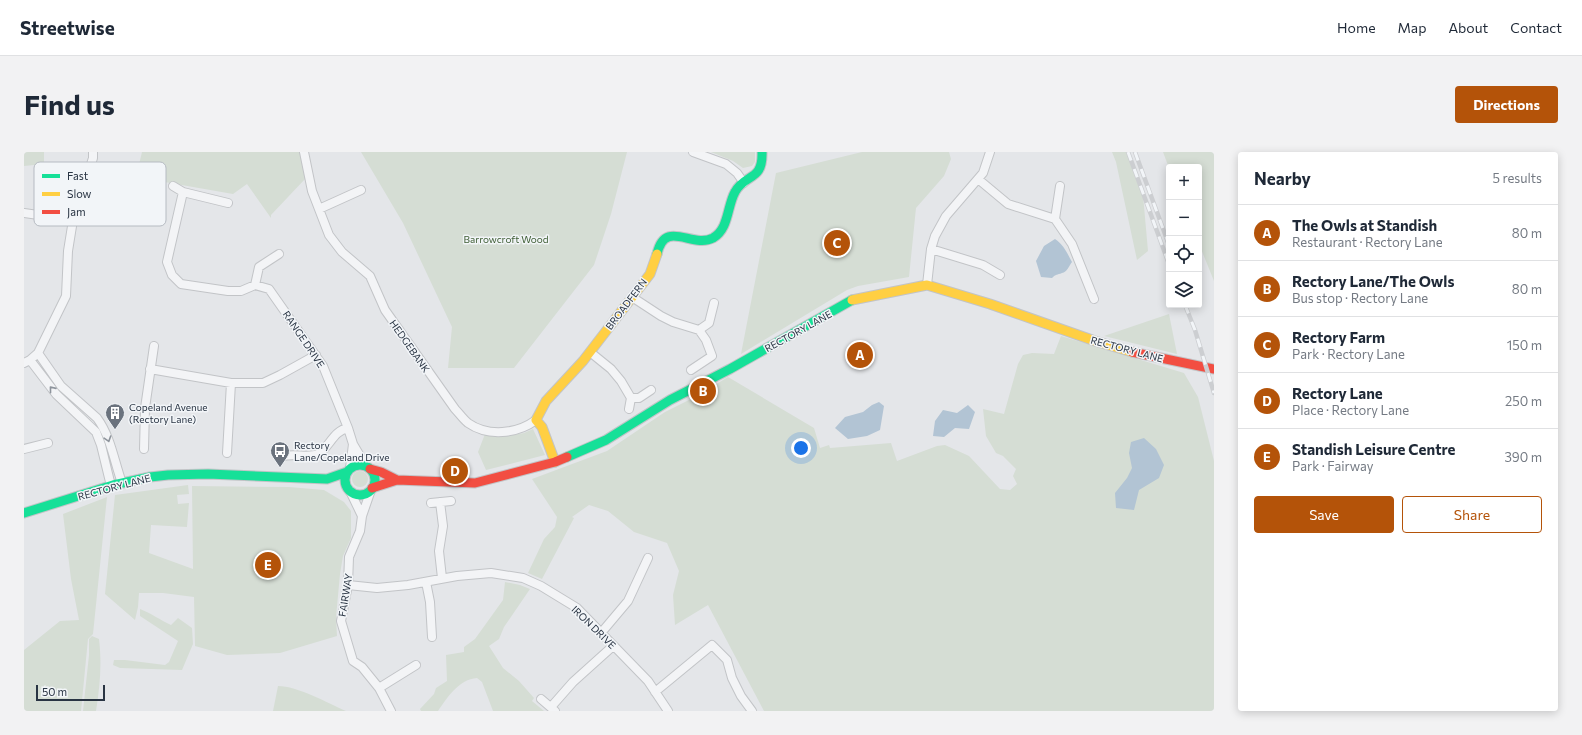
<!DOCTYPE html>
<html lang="en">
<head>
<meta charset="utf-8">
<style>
	:root { --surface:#fff; --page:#f2f2f3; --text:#1f2937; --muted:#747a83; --line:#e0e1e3; --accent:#b45309 }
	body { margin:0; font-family:Commissioner,sans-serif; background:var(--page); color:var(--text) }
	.controls { position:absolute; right:12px; top:12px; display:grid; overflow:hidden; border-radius:4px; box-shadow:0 2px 10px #0003 }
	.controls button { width:36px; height:36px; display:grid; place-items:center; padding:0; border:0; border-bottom:1px solid var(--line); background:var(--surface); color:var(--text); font:20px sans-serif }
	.scale { position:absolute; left:12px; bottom:10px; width:69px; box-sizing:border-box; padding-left:4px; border:2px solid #293443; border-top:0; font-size:11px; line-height:14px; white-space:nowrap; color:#293443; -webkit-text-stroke:3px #f2f5f8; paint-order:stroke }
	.you { position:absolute; left:777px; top:296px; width:14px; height:14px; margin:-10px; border:3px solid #fff; border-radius:50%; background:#1a73e8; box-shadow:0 0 0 6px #1a73e833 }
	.badge { display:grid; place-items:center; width:26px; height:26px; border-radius:50%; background:var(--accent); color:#fff; font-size:13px; font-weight:700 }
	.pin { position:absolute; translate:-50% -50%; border:2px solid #fff; box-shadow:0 1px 4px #0006 }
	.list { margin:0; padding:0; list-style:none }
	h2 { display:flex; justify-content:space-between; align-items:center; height:52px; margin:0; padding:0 16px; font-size:17px }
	h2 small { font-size:13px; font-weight:400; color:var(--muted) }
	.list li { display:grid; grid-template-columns:26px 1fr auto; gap:12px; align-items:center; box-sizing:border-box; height:56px; padding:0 16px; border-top:1px solid var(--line) }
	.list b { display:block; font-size:15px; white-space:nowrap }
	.list p { margin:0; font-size:13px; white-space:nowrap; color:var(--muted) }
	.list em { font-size:13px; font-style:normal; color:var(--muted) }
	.actions { display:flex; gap:8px; padding:12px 16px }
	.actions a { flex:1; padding:9px 0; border:1px solid var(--accent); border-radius:4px; text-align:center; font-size:14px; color:var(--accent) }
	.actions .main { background:var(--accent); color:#fff }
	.icon { flex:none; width:22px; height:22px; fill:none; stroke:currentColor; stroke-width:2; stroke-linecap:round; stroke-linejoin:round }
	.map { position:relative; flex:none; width:1190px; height:559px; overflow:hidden; border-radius:4px }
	header { display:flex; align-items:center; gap:24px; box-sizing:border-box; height:56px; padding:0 20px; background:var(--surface); border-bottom:1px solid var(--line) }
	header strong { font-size:19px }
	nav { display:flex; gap:22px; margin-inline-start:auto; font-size:14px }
	.intro { display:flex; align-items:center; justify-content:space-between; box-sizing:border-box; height:96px; padding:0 24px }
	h1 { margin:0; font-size:28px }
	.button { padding:10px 18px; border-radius:4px; background:var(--accent); color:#fff; font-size:14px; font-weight:700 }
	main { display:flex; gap:24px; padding:0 24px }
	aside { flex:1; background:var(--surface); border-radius:4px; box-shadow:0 2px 10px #0003 }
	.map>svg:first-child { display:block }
	.green { fill:#d5ddd4 }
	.water { fill:#b2c4d4 }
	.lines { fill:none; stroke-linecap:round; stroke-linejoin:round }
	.street-casing { stroke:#c2c4c7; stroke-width:10 }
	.fast-casing { stroke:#c2c4c7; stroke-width:11 }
	.slow-casing { stroke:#c2c4c7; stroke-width:11 }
	.jam-casing { stroke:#c2c4c7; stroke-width:11 }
	.street { stroke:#f3f4f6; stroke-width:8 }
	.fast { stroke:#16e098; stroke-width:9 }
	.slow { stroke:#ffcf43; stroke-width:9 }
	.jam { stroke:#f24e42; stroke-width:9 }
	.rail-casing { stroke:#ccced1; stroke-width:4.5 }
	.rail { stroke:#f2f5f8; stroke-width:3; stroke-dasharray:9; stroke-linecap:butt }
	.oneway { stroke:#8e949c }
	.labels { text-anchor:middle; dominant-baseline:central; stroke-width:3; stroke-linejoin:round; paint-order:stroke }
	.park-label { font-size:10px; fill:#405f36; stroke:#f2f5f8 }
	.street-label { font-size:10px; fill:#293443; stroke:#f2f5f8 }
	.poi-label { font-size:10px; fill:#293443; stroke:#f2f5f8; text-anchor:start }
	.key { fill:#f2f5f8; stroke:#b6bbc2; stroke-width:1 }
	.key-label { font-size:11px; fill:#293443 }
</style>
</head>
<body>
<header>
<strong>Streetwise</strong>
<nav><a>Home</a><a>Map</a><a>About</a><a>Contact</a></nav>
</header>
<div class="intro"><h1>Find us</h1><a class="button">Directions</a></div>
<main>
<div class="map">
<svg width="1190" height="559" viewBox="0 0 1190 559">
	<rect width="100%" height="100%" fill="#e4e6e9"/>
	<path class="green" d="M0 0H20V12L0 14Z
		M118 0H276L281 27 247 63V66L223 32 209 42 112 25Z
		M337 0H603L587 62 570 113 490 216H424L428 175 379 71Z
		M687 0H731V10L728 14 719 16 709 9Z
		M838 0H925L927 7 920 24 892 56 885 125 834 134 823 138 717 202 752 21Z
		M1088 0H1104L1119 43 1124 99 1113 108 1092 10Z
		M1139 0H1190V129L1175 92V15L1145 16Z
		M1145 162 1153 202 1080 184Z
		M1037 184 1160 221 1174 245 1190 309V559H740L684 453 651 473 649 443 655 419 643 391 610 380 584 359 565 353 548 365 550 366 518 427 504 421 520 387 531 375 533 365 508 327 583 299 641 260 671 245 704 225 790 276 796 296 805 293 806 296 867 291 873 309 913 294 921 293 945 304 976 337 986 338 993 332 989 324 992 317 979 304 972 301 962 284 959 257 980 262 994 212 999 203 1008 201 1030 202Z
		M509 277 521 303 462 318 454 300 461 282 484 284 500 281Z
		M328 327a8 8 0 1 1 16 0a8 8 0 1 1-16 0Z
		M164 333 165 342 153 343 154 352 165 351 163 375 127 373 125 401 169 417 168 334 265 335 300 338 320 350 327 359V386L319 404 316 422 312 465 313 484 256 501 203 503 171 494 170 445 139 441H115L114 455 111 468 81 442 91 343Z
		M83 345 69 482 64 487 57 559H0V498L36 469 55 468 47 427 39 362Z
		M481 430 496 433 506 437 480 475 475 487 465 494 479 516 495 529 510 546 508 549 520 559H469L458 530 453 526C435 527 423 546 414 559H397L396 557 410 542 412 536 423 529 422 503 440 500V495L451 487 479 448Z
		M116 457C127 461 136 468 147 473L154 466 168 476 169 492 158 518 96 516 89 513 90 508H101L141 513 145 510 154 489 116 464Z
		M68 484 75 487C78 512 76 534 72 559H59L65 503V487Z
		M254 534C273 534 304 551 322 559H249Z"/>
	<path class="water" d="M1031 87C1040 93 1043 101 1048 110 1045 114 1043 120 1038 121 1033 123 1032 122 1028 126L1017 125 1012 109 1020 94Z
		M855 250 860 254 856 278 843 284 824 287 811 276 821 265 839 260 848 253Z
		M944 253 951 260 945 277 931 276 920 285 909 284 911 269 919 258 933 261Z
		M1120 286 1132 297 1140 313 1135 326 1115 338 1110 358 1092 356 1091 341 1103 326 1108 316 1105 301 1107 290Z"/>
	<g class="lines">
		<defs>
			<path id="street" d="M280 0 288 39 305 83 318 100 346 124 361 158 431 257C435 261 439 267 444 271 464 285 493 282 512 268
				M669 0 702 12 713 21 720 31
				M954 27 984 52 1031 67 1048 92 1070 147
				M149 34 159 40 204 51
				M159 40 143 110 148 123 157 132 204 139H217L231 133 245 137 299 214 324 276 329 292
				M295 57 337 38
				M0 61 49 68
				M1031 67 1036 34
				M907 97 959 113 976 123
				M231 133 235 115 255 102
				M903 133 907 97 911 84 922 64 959 21 966 0
				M608 145 637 164 649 170 675 178 685 171 690 151
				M566 200 587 217 597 229 607 246 605 257
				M14 201 37 234 73 266C87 285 90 309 98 331
				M6 208 32 242 72 280 77 293 87 334
				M0 211 6 208 14 201 42 144 44 99 49 68 69 6V0
				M126 217 207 231H239L256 223 292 203
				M667 218 688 204 682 188 675 178
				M607 246H615L627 238
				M0 297 24 291
				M120 297 121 256 130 194
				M203 301 207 231
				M257 305C269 300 283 307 294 302 306 295 309 279 324 276
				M326 316 329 292 342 314
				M347 338 338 364 336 379 325 405 324 433 317 469 329 509 338 515 355 536 367 559
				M326 339 338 364
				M416 350 419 374 415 399 418 426
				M407 351 427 349
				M402 430 406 450 408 485
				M324 433 353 436 384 433 433 424 467 421 499 426 517 434 553 456 624 529 644 559
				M577 481 604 449 624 406
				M355 536 392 513
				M631 540 688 493 703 508 708 526 717 544 728 559
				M517 547 531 559
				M527 555 549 530 589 494"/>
			<path id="fast" d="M633 102C641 66 668 97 689 86 705 77 703 54 711 40 721 21 739 30 738 0
				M543 305 582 288 646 248 706 217 828 148
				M321 328a15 15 0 1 1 30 0a15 15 0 1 1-30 0Z
				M0 361 89 333 126 325 144 323 184 322 303 327 323 320"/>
			<path id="slow" d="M828 148 903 133 966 152 1071 189 1108 200
				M531 310 518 275 512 268 522 249 559 209 626 122 633 102"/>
			<path id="jam" d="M1108 200 1190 217
				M346 317 357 320 373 328
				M348 336 373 328 451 331 531 310 543 305"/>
		</defs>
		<use href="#street" class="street-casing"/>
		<use href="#fast" class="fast-casing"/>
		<use href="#slow" class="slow-casing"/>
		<use href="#jam" class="jam-casing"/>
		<use href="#street" class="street"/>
		<use href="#fast" class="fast"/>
		<use href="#slow" class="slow"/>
		<use href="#jam" class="jam"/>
		<defs>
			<path id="rail" d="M1104 0 1145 112
				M1111 0 1145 93
				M1161 153 1171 178 1190 241"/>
		</defs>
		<use href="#rail" class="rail-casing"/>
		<use href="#rail" class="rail"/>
	</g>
	<defs><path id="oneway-chevron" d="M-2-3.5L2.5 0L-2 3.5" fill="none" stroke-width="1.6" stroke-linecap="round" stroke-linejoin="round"/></defs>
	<g class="oneway">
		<use href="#oneway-chevron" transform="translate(28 237) rotate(-129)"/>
		<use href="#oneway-chevron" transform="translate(84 287) rotate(72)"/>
	</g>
	<defs>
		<symbol id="building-pin" viewBox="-11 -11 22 30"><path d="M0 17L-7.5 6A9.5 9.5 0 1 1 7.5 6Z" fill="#6a727d" stroke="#f2f5f8"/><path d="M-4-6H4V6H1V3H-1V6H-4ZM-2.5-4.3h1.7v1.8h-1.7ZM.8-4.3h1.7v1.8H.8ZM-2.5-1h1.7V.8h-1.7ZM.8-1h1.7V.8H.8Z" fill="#fff"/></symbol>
		<symbol id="bus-pin" viewBox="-11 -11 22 30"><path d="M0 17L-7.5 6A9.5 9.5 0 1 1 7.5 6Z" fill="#6a727d" stroke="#f2f5f8"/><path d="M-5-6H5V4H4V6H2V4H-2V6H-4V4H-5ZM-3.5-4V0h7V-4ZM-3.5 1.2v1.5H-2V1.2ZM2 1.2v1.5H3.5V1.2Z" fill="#fff"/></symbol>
	</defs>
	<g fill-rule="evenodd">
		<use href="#building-pin" x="80" y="250" width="22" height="30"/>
		<use href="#bus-pin" x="245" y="288" width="22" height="30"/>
	</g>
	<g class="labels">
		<g class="park-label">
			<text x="482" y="87">Barrowcroft Wood</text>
		</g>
		<g class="street-label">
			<text transform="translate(602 152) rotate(-53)">BROADFERN</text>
			<text transform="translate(774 179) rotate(-29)">RECTORY LANE</text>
			<text transform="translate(280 187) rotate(56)">RANGE DRIVE</text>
			<text transform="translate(386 194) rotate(55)">HEDGEBANK</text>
			<text transform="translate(1103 197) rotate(15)">RECTORY LANE</text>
			<text transform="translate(90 335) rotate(-15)">RECTORY LANE</text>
			<text transform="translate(321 443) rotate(-81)">FAIRWAY</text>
			<text transform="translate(570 475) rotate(44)">IRON DRIVE</text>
		</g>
		<g class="poi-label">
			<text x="105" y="255">Copeland Avenue<tspan x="105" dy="12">(Rectory Lane)</tspan></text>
			<text x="270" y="293">Rectory<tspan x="270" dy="12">Lane/Copeland Drive</tspan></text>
		</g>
	</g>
	<rect x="10" y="10" width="132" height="64" rx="6" class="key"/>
	<rect x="18" y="22" width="18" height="4" fill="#16e098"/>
	<rect x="18" y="40" width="18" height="4" fill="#ffcf43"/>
	<rect x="18" y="58" width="18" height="4" fill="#f24e42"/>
	<g class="key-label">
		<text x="43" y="28">Fast</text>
		<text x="43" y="46">Slow</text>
		<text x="43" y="64">Jam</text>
	</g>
</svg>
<div class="controls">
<button>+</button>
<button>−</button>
<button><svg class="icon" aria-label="locate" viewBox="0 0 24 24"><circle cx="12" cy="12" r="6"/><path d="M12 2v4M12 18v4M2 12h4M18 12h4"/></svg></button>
<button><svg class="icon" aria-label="layers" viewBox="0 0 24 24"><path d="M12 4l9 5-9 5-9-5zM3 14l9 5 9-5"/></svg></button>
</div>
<div class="scale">50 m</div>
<div class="you"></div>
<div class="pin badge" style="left:836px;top:203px">A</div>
<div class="pin badge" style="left:679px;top:239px">B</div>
<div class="pin badge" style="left:813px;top:91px">C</div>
<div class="pin badge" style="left:431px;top:319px">D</div>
<div class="pin badge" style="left:244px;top:413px">E</div>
</div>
<aside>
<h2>Nearby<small>5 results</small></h2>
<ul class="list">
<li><span class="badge">A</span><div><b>The Owls at Standish</b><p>Restaurant · Rectory Lane</p></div><em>80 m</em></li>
<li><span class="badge">B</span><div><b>Rectory Lane/The Owls</b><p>Bus stop · Rectory Lane</p></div><em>80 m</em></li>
<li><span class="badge">C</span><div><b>Rectory Farm</b><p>Park · Rectory Lane</p></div><em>150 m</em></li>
<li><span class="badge">D</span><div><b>Rectory Lane</b><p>Place · Rectory Lane</p></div><em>250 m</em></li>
<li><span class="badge">E</span><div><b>Standish Leisure Centre</b><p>Park · Fairway</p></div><em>390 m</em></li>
</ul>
<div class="actions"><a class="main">Save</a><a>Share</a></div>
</aside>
</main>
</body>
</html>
